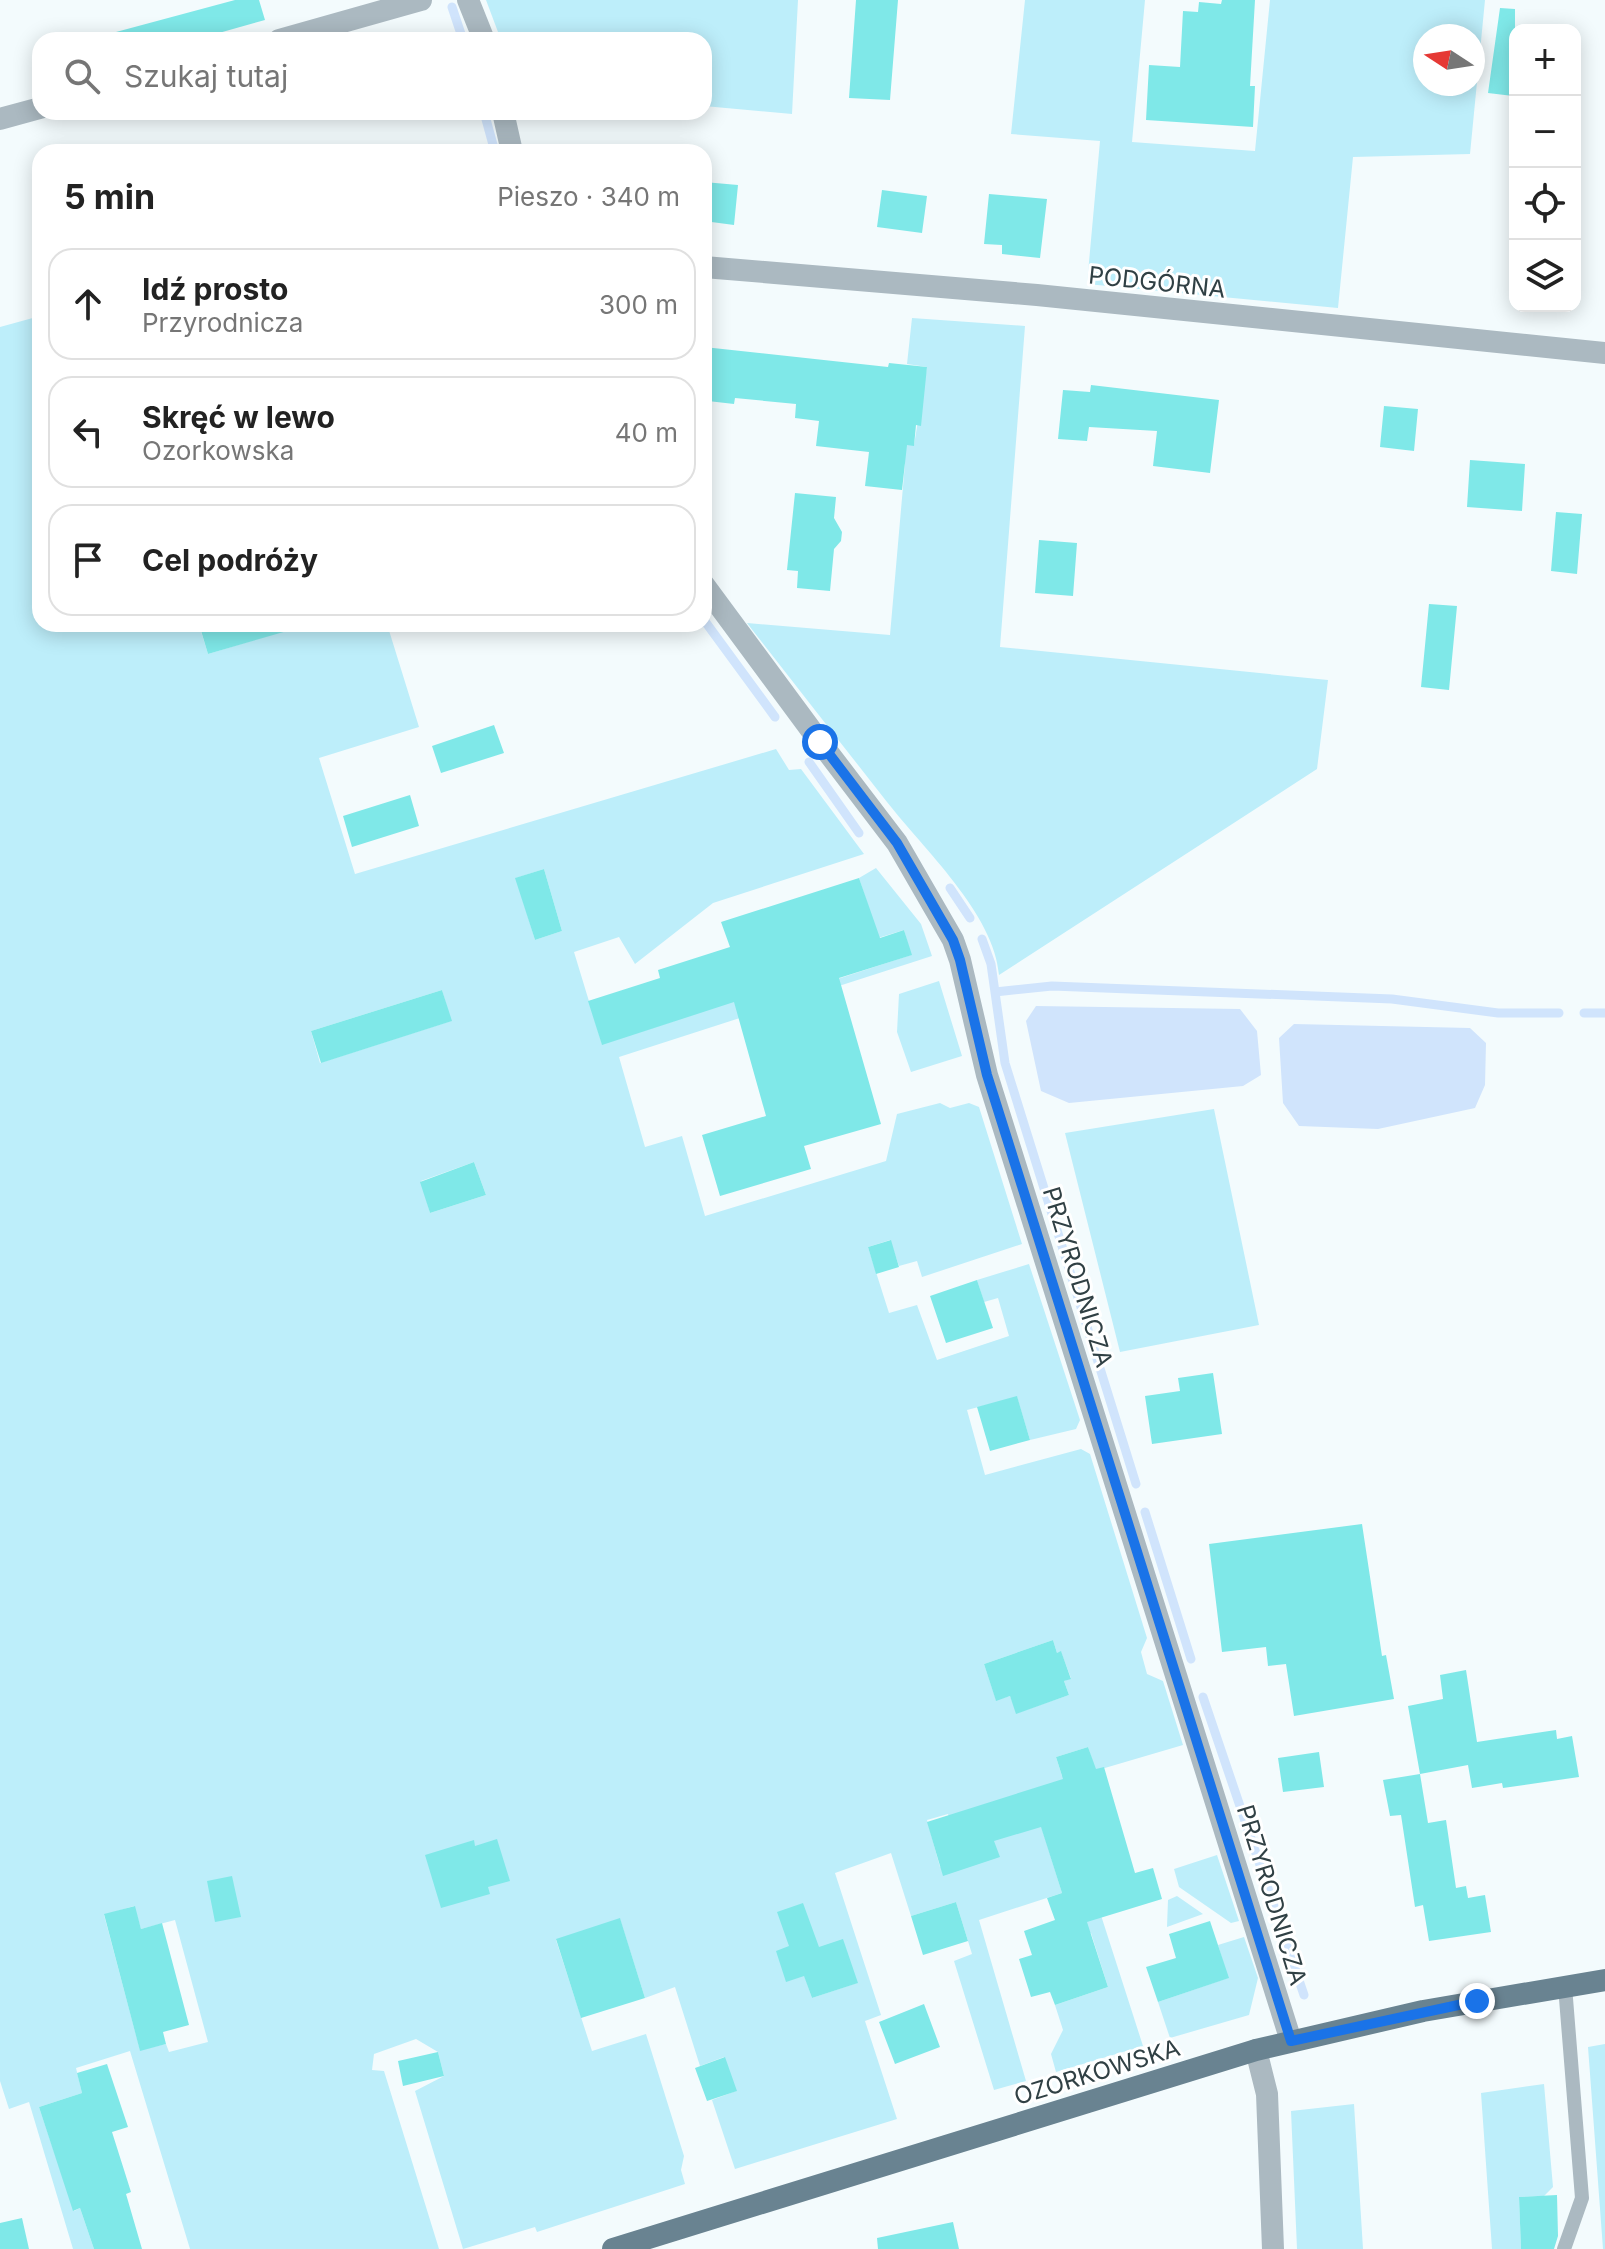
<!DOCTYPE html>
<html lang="pl">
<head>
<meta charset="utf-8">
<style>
	:root { --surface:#fff; --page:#f2f2f2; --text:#222; --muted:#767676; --line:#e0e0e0 }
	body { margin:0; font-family:Inter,sans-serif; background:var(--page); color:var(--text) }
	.controls { position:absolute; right:24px; top:24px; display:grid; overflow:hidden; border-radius:16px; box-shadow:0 4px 20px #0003 }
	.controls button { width:72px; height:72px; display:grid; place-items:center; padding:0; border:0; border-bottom:2px solid var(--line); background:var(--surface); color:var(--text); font:40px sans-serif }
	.compass { position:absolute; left:1413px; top:24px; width:72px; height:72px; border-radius:50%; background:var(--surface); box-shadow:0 4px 20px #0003; rotate:282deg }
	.stop { position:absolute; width:24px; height:24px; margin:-18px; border:6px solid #1a73e8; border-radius:50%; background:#fff }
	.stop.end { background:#1a73e8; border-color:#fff; box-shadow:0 2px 8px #0008 }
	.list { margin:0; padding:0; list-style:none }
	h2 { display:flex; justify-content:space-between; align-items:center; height:104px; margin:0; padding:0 32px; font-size:34px }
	h2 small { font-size:26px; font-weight:400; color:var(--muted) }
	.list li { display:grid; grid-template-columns:52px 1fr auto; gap:24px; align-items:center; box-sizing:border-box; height:112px; margin:0 16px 16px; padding:0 16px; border:2px solid var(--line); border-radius:24px }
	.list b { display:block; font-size:30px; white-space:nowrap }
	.list p { margin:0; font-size:26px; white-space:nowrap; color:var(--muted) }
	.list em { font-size:26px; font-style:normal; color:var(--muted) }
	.icon { flex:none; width:44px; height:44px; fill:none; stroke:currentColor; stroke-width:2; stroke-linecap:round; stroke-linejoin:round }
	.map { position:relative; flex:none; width:1605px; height:2249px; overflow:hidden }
	.search { position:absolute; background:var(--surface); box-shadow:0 4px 20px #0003; left:32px; top:32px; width:680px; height:88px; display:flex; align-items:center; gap:20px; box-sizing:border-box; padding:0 28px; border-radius:24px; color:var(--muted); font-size:30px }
	.panel { position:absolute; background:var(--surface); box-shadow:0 4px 20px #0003; left:32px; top:144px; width:680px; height:488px; border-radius:24px }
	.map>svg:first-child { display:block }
	.green { fill:#bdeefa; fill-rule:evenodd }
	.water { fill:#d0e4fc }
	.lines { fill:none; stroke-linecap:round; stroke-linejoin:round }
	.stream { stroke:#d0e4fc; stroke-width:9 }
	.building { fill:#7fe8e8 }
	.service { stroke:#abb9c1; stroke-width:14 }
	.minor { stroke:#abb9c1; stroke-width:22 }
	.primary { stroke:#698391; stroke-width:22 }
	.route { stroke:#1a73e8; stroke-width:10 }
	.labels { text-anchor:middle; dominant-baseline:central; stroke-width:6; stroke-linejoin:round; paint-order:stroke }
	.street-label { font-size:24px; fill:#304044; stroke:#fff }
</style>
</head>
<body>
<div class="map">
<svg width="1605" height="2249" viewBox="0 0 1605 2249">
	<rect width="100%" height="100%" fill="#f3fbfd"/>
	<path class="green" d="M486 0H798L792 114 704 106V40H501Z
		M1025 0H1145L1132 142 1255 151 1270 0H1485L1470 154 1353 157 1338 308 1087 284 1100 141 1011 134ZM1425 36H1473V84H1425Z
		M40 316V624H202L199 625 208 654 307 624H387L419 727 319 758 355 874 776 749 789 770 801 769 864 854 713 903 635 964 619 937 574 952 602 1044 674 1021 722 986 764 1003 911 955 904 930 771 971 874 924 859 878 876 868 921 924 932 956 619 1057 645 1147 682 1136 705 1216 886 1161 897 1114 940 1103 950 1108 969 1103 979 1107 1022 1244 922 1277 917 1261 899 1266 890 1240 868 1247 889 1313 917 1305 937 1360 1009 1336 998 1298 984 1302 977 1280 1029 1264 1080 1420 1076 1429 1030 1440 1017 1397 967 1410 985 1475 1081 1449 1090 1454 1147 1638 1141 1652 1147 1674 1163 1681 1183 1745 1030 1790 1062 1893 979 1920 1026 2081 994 2090 954 1961 972 1954 956 1902 911 1916 891 1853 835 1873 881 2015 865 2021 897 2119 735 2169 712 2100 736 2091 724 2057 700 2066 675 1987 645 1998 620 1919 556 1940 592 2051 646 2034 684 2156 681 2170 685 2184 537 2232 535 2227 463 2249 415 2091 444 2076 438 2052 416 2039 374 2054 372 2070 384 2071 439 2249H190L130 2051 76 2068 82 2093 39 2107 74 2211 80 2208 94 2249H73L29 2102 9 2109 0 2081V327ZM544 869 562 931 535 940 516 878ZM442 990 451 1021 320 1063 311 1031ZM474 1162 486 1195 430 1213 421 1181ZM1053 1640 1057 1653 1061 1652 1071 1678 1064 1681 1069 1695 1017 1713 1010 1696 996 1700 984 1664ZM1088 1747 1094 1766 1062 1776 1056 1757ZM948 1814 962 1860 940 1867 927 1820ZM134 1906 141 1929 175 1920 208 2042 169 2052 166 2044 140 2050 104 1915ZM797 1954 857 1983 812 1998Z
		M912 318 1025 326 1000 647 1328 680 1317 769 999 975C995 915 923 848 887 802 840 742 793 682 747 623L890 635 905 464 902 444 914 445 927 367 907 364Z
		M939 981 962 1056 911 1072 897 1032 899 994Z
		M1214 1109 1259 1325 1120 1352 1065 1133Z
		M1217 1855 1239 1921 1231 1923 1179 1887 1174 1869Z
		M1177 1896 1203 1914 1167 1927 1168 1900Z
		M1098 1906 1143 2046 1056 2072 1051 2054 1063 2030 1055 2005 1108 1987 1091 1933 1076 1937Z
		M1244 1937 1258 1978 1249 2015 1170 2038 1158 2002 1228 1978 1218 1945Z
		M1605 2044V2249H1603L1588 2047Z
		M1544 2084 1553 2187 1544 2196 1519 2197 1521 2249H1492L1481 2093Z
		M1354 2104 1363 2249H1297L1291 2111Z"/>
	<path class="water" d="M1036 1006 1240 1009 1257 1031 1261 1075 1243 1086 1069 1103 1041 1091 1026 1021Z
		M1294 1024 1470 1028 1486 1043 1485 1085 1475 1108 1378 1129 1299 1126 1283 1103 1279 1038Z"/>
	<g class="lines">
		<path class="stream" d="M452 7 463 40
			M484 112 495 152
			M704 620 775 717
			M809 762 859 833
			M950 888 970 918
			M982 939 991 964 1005 1063 1136 1484
			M995 992 1052 986 1392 999 1498 1013H1559
			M1584 1013H1605
			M1145 1512 1191 1659
			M1203 1697 1304 1995"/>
	</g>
	<path class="building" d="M235 0H259L265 20 194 40H117L116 32Z
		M856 0H898L890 100 849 98Z
		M1222 0H1255L1250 86H1255L1253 127 1146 120 1149 65 1180 67 1183 11 1198 12 1199 2 1221 4Z
		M1500 8 1515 9V83L1513 96 1488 93Z
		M704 182 738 185 734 225 704 221Z
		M882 190 927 196 922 233 877 227Z
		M989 194 1047 199 1040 258 1002 254V245L984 244Z
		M704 347 888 367 889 363 927 367 921 426 916 425 914 446 907 445 902 490 865 486 869 452 816 446 819 421 795 418 796 404 735 398 734 404 708 401 710 380H704Z
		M1091 385 1219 400 1210 473 1153 466 1157 431 1089 427 1087 441 1058 439 1063 390 1090 392Z
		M1384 406 1418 409 1414 451 1380 447Z
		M1470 460 1525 464 1522 511 1467 507Z
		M795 493 836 497 834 518 842 532 841 541 834 549 830 591 797 588 798 571 787 570Z
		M1556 512 1582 514 1577 574 1551 571Z
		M1039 540 1077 543 1073 596 1035 593Z
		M1429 604 1457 606 1449 690 1421 687Z
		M199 624H286L287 631 208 654Z
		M494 725 504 753 441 773 432 746Z
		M410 795 419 826 352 847 343 816Z
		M544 869 562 931 535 940 515 878Z
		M859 878 880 938 904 930 912 955 839 978 881 1124 804 1146 811 1169 720 1196 702 1135 766 1116 734 1002 602 1045 588 1001 660 978 658 970 730 947 721 922Z
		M442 990 452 1021 321 1063 311 1031Z
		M474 1162 486 1195 430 1213 420 1182Z
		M891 1240 899 1267 876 1274 868 1247Z
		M977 1280 993 1328 946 1343 930 1296Z
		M1213 1373 1222 1434 1152 1444 1145 1396 1180 1391 1178 1378Z
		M1017 1396 1030 1440 990 1451 977 1407Z
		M1362 1524 1382 1656 1386 1655 1394 1699 1294 1716 1286 1664 1268 1666 1266 1647 1222 1652 1209 1544Z
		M1053 1640 1057 1653 1061 1651 1071 1679 1064 1681 1069 1695 1016 1714 1010 1696 996 1701 984 1664Z
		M1466 1670 1477 1742 1556 1730 1557 1739 1572 1736 1579 1777 1503 1788 1502 1783 1472 1788 1468 1765 1420 1774 1408 1706 1443 1699 1440 1675Z
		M1088 1747 1096 1769 1104 1767 1135 1873 1153 1868 1162 1899 1087 1922 1108 1987 1055 2005 1050 1992 1031 1997 1019 1959 1032 1955 1024 1931 1055 1920 1047 1898 1062 1893 1041 1827 994 1841 1000 1857 943 1876 927 1822 1063 1779 1056 1757Z
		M1319 1752 1324 1787 1283 1792 1278 1758Z
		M1420 1774 1428 1823 1446 1820 1456 1888 1466 1886 1468 1898 1485 1895 1491 1932 1429 1941 1423 1905 1415 1907 1401 1815 1390 1816 1383 1780Z
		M497 1839 510 1881 488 1887 490 1894 441 1908 425 1855 474 1840 475 1846Z
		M232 1876 241 1917 215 1922 207 1881Z
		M956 1902 968 1941 923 1955 911 1916Z
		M803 1903 819 1947 843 1939 858 1983 812 1998 804 1976 786 1982 776 1951 789 1946 777 1912Z
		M135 1906 141 1929 162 1923 189 2025 163 2032 166 2044 140 2051 104 1914Z
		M620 1918 645 1998 581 2018 556 1939Z
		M1210 1921 1229 1978 1158 2002 1146 1967 1176 1958 1169 1934Z
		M924 2004 940 2047 895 2064 879 2022Z
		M438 2052 444 2076 403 2086 398 2061Z
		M725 2057 737 2091 707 2101 695 2068Z
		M107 2064 128 2127 112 2132 131 2192 126 2194 142 2249H94L80 2208 73 2211 39 2107 82 2093 77 2073Z
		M1557 2195 1558 2236 1554 2249H1521L1519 2197Z
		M22 2218 29 2249H0V2223Z
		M953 2222 959 2249H878L877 2238Z"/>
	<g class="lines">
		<path class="service" d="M1564 2249 1582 2198 1565 1986"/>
		<path class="minor" d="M468 0 484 40
			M279 40 421 0
			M503 112 512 152
			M0 119 40 108
			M704 267 1037 295 1605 353
			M704 585 820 742 897 843 953 940 960 960 987 1075 1291 2041
			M1256 2050 1267 2094 1273 2249"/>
		<path class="primary" d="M613 2249 1256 2050 1423 2011 1605 1980"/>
	</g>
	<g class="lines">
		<path class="route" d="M820 742 897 843 953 940 960 960 987 1075 1291 2041 1477 2001"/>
	</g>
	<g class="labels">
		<g class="street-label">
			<text transform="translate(1157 282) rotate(6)">PODGÓRNA</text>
			<text transform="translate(1078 1277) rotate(73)">PRZYRODNICZA</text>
			<text transform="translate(1272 1895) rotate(73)">PRZYRODNICZA</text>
			<text transform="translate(1097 2072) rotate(-17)">OZORKOWSKA</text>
		</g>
	</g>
</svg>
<div class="controls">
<button>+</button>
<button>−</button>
<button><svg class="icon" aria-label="locate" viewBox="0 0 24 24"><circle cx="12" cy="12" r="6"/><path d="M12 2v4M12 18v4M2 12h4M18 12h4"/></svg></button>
<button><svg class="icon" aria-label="layers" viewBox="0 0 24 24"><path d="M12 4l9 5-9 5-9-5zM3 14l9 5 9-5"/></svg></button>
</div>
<svg class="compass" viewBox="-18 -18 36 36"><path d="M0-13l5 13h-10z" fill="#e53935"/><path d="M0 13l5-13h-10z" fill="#767676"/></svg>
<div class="stop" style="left:820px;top:742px"></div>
<div class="stop end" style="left:1477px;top:2001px"></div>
<div class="search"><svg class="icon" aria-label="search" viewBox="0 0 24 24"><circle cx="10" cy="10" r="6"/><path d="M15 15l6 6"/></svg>Szukaj tutaj</div>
<section class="panel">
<h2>5 min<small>Pieszo · 340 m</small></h2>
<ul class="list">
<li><svg class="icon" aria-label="ahead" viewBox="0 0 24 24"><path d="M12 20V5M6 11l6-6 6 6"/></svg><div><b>Idź prosto</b><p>Przyrodnicza</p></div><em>300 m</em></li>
<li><svg class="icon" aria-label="left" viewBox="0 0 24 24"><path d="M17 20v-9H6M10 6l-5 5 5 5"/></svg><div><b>Skręć w lewo</b><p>Ozorkowska</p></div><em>40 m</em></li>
<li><svg class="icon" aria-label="arrive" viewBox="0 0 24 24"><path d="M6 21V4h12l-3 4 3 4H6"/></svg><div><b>Cel podróży</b></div></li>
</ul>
</section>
</div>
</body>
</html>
